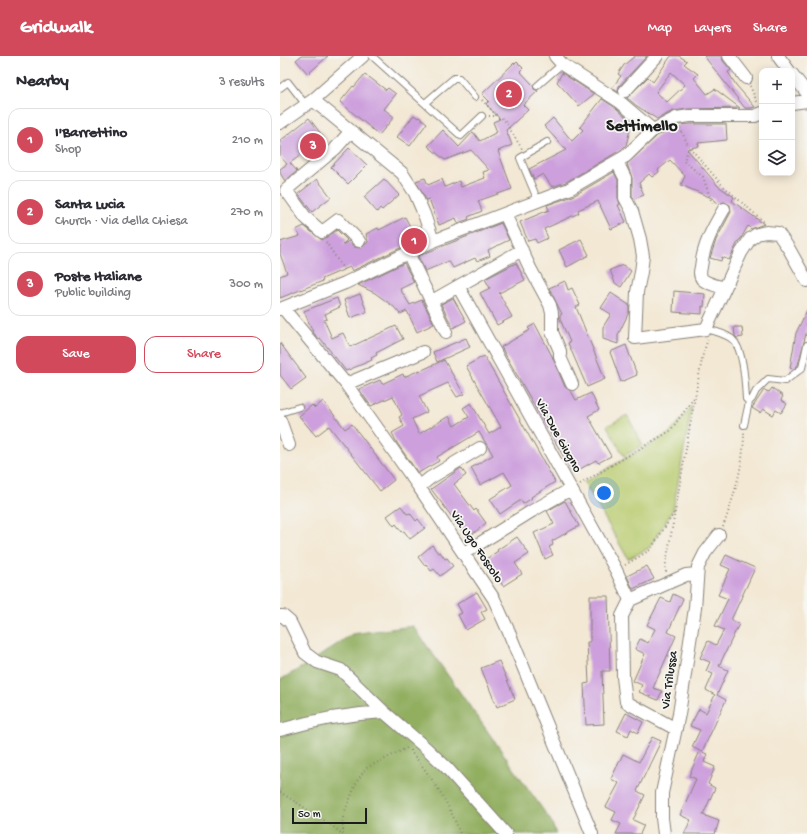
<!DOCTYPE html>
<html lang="en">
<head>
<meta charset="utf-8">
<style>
	:root { --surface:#fff; --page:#f7f7f7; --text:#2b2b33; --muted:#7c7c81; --line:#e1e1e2; --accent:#d1495b }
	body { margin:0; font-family:"Gochi Hand",sans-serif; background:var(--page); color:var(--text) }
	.controls { position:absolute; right:12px; top:12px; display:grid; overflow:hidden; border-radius:8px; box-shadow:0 2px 10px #0003 }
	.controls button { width:36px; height:36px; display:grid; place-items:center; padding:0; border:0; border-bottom:1px solid var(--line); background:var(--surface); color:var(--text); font:20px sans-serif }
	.scale { position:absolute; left:12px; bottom:10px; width:75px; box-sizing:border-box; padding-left:4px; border:2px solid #1c1c1c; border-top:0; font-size:11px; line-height:14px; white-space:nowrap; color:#1c1c1c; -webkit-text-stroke:3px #f6f6f2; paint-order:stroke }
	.you { position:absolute; left:324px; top:437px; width:14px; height:14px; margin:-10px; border:3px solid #fff; border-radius:50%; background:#1a73e8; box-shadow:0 0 0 6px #1a73e833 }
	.badge { display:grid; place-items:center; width:26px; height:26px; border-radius:50%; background:var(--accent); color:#fff; font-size:13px; font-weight:700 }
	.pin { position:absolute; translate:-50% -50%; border:2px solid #fff; box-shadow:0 1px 4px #0006 }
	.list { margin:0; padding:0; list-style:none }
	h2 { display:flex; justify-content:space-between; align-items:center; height:52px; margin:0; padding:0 16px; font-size:17px }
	h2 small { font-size:13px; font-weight:400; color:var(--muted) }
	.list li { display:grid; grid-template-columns:26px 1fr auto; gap:12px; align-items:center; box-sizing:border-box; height:64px; margin:0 8px 8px; padding:0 8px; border:1px solid var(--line); border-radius:12px }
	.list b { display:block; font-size:15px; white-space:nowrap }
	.list p { margin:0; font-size:13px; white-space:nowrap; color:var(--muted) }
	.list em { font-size:13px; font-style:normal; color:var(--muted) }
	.actions { display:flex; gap:8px; padding:12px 16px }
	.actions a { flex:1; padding:9px 0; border:1px solid var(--accent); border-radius:12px; text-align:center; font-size:14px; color:var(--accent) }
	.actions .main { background:var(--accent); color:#fff }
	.icon { flex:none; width:22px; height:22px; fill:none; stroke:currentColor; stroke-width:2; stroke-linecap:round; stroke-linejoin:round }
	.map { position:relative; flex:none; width:527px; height:778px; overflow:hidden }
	header { display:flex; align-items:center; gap:24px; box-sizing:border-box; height:56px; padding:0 20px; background:var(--accent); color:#fff }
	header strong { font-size:19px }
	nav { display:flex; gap:22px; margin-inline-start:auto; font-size:14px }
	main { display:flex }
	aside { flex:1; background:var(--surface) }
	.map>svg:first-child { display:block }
	.green { fill:#b8cb6e; stroke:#6a7445 }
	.forest { fill:#92af61; stroke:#57663e }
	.building { fill:#cda0dd; fill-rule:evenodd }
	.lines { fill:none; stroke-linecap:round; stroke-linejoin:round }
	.service-casing { stroke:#888278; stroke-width:8 }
	.minor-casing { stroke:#888278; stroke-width:14 }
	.path { stroke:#888278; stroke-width:2; stroke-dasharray:1 3; stroke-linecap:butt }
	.service { stroke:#fff; stroke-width:6 }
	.minor { stroke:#fff; stroke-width:12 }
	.labels { text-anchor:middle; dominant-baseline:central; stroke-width:3.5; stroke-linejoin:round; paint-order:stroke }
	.street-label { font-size:13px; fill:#1c1c1c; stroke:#f6f6f2 }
	.district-label { font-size:17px; font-weight:bold; fill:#1c1c1c; stroke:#f6f6f2 }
</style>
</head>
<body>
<header>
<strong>Gridwalk</strong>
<nav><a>Map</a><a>Layers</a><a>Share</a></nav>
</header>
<main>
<aside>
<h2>Nearby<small>3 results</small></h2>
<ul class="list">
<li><span class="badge">1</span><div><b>I'Barrettino</b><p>Shop</p></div><em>210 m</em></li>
<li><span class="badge">2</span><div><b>Santa Lucia</b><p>Church · Via della Chiesa</p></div><em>270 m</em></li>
<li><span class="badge">3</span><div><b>Poste Italiane</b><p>Public building</p></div><em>300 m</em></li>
</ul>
<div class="actions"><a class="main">Save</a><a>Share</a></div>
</aside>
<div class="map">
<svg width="527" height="778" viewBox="0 0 527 778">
	<rect width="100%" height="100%" fill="#f6f6f2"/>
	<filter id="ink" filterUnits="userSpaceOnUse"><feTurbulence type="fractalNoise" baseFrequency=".025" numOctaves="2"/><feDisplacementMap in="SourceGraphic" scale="8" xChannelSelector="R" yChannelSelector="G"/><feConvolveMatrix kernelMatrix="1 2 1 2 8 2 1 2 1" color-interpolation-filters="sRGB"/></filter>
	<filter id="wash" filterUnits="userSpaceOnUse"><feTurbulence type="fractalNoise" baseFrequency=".012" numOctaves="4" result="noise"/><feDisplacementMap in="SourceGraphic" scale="16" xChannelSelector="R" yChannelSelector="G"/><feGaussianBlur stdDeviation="0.9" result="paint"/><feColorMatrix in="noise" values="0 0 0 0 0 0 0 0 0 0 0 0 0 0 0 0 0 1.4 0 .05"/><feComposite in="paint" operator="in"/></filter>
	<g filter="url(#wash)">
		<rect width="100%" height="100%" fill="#f3e8d4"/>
		<path class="green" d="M412 350 393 454 369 492 348 503 304 426 390 377Z
			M347 359 363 389 344 400 327 370Z"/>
		<path class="forest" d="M133 570 271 765 276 778H0V624L31 606 72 578Z"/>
		<g id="blocks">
			<path class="building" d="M21 0H48L28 18 16 4Z
				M355 0H367L339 30 338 36 332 32 341 20 338 18 344 9Z
				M391 0H399L407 5 404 8 418 18 414 22 427 38 435 33 460 52 409 53 393 55 377 63 357 50 347 42 368 21 373 26ZM391 16 405 29 387 46 376 36Z
				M424 0H442L443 5 451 14 448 16 456 29 475 51 471 52H465Z
				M237 6 243 12 240 15 253 29 254 33 258 35 243 49 248 54 226 74 232 89 218 95 232 133 198 145 202 155 188 161 189 163 178 167 176 162 159 169 149 143 146 144 136 125 145 122 148 129 162 123 165 131 179 125 181 131 205 122 203 116 209 114 191 94 165 104 148 90 163 74 179 91 193 76 200 85 217 76 213 66 220 63 206 48 209 45 202 38 234 7 235 8Z
				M282 17 314 38 299 50 277 26Z
				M85 18 106 34 108 32 116 38 104 53 114 61 99 79 60 46 73 30 74 31Z
				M322 43 336 52 349 64 350 74 346 89 341 94 286 126 272 131 263 118 254 123 249 113 286 94 264 70 273 62 292 85 303 74 300 71Z
				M134 59 138 62 139 61 147 67 130 90 117 81Z
				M29 62 44 82 10 107 17 115 5 125 0 117V113L7 108 0 100V85Z
				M411 68H446L447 84 418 87 419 90 407 93 438 130 454 141 452 145 484 168 471 173 468 170 460 184H459L449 204 442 201 441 205 430 202 436 184 451 156 450 149 444 146 439 148 434 145V143L401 129 405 120 390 104 378 114 379 116 372 121 369 118 359 127 364 139 354 143 352 140V122L347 108 377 80 398 69Z
				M69 92 87 109 68 128 51 111Z
				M334 116 338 124V142L340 148 338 149 346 166 331 173 318 145 298 154 299 157 264 173 268 182 257 187 255 183 248 185 240 166 269 154 267 149 293 140Z
				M37 123 51 141 32 156 18 138Z
				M104 123 119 139 102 154 100 152 97 156 84 141Z
				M125 161 137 184 72 215 70 211 42 223 43 225 0 242V220L7 217 0 198V186L20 180 16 174 24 170 42 184 57 174 67 184 62 189 69 185 74 191 81 192 88 186 86 178 98 172 99 174Z
				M221 167 229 184 208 194 210 200 197 205 195 202 173 212 169 205 145 215 138 200Z
				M301 183 309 199 287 211 279 194Z
				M124 207 134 226 120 233 130 249 142 244 154 268 137 276 127 255 120 258 114 251 95 237 78 229Z
				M236 207 245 224 219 237 232 261 217 269 200 237 210 232 205 223Z
				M343 209 351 215 341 231 335 227 330 214Z
				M285 225 288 234 292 232 300 249 296 251 325 323 307 331 288 287 290 286 280 263V259L282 258 269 232Z
				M394 235 425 238 424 251 422 250V258L393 256Z
				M331 237 349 249V256L338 279V288L323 283V271L331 258 321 252Z
				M80 238 87 256 70 262 64 244Z
				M57 242 60 251 45 258 47 263 44 264 52 282 63 277 70 291 116 270 123 283 96 297 97 299 91 302 92 304 66 315 40 282 38 283 33 276 24 255Z
				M173 242 186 265 173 272 161 248Z
				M527 254V274L518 309 514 313 510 312 516 277Z
				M255 268 272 300 285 331 291 335 296 344 311 337 319 354 308 360 331 400 318 407 316 404 293 417 221 291 250 274 248 272Z
				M454 271H462L463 281 457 282 455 280Z
				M186 282 190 291 157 306 153 296Z
				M0 287 26 322 11 333 0 319Z
				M346 289 357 319 341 326 330 296Z
				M204 300 275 426 251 441 252 442 243 448 241 444 220 458 210 443 232 429 224 416 200 429 191 412 213 399 199 376 157 401 159 405 138 417 117 387 112 377 124 370 119 361 122 359 113 340 91 350 79 333 100 324 102 328 123 318 124 321 140 314V315L164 304 184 338 177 341 168 327 139 340 147 356 132 363 139 378 169 360 174 370 189 361 183 352 191 347 209 378 221 371 186 310Z
				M492 332 503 340 501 344 507 348 501 357 496 354 493 359 483 353 480 357 472 352 484 334 489 336Z
				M43 345 65 373 72 368 114 424 100 435 49 370 36 380 19 360 32 349 35 352Z
				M181 412 186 419 174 428 194 455 196 453 206 467 188 482 151 433Z
				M285 445 299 470 272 485 273 489 269 491 273 499 265 503 254 477 274 468 267 455Z
				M121 450 127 458 130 457 136 465 138 463 145 472 130 483 124 475 122 476 116 468 114 470 107 460Z
				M237 481 249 498 235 507 242 518 223 530 206 503 218 495 217 494Z
				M152 489 158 497 160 496 165 503 167 502 173 510 160 520 154 513 151 515 146 508 144 509 138 501Z
				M446 499 475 512 451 564 459 568 439 610 448 614 437 639 446 644 422 696 427 698 424 706 435 711 428 728 435 732 423 759 439 765 435 778H404L411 764 400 759 416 723 409 720 420 695 412 691 420 674 410 670 419 653 426 657 435 639 426 634 433 618 426 615 430 606 420 602 428 585 436 589 444 574 435 570 448 543 438 539 450 513 441 509Z
				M367 510 374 523 353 533 347 520Z
				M197 536 207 553 201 556 205 563 186 574 178 559 182 557 177 548Z
				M393 538 403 543 388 576 396 580 373 632 382 635 378 644 359 636 362 629 353 625 365 598 355 593 360 583 368 587 375 573 367 569 381 542 390 546Z
				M310 540H328L330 615H322L324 668 306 669 304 628 309 627 307 586H310Z
				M219 605 235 643 217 651 201 612Z
				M346 657 363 666 358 677 351 673 348 680 337 675Z
				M372 681 381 685 357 735 365 739 353 764 364 769 360 778H336L341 768 332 764 336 756 326 751 339 727 331 723 343 698 359 706Z"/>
		</g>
	</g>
	<g filter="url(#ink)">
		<use href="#blocks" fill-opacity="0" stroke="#888278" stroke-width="1"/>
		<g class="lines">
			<defs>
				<path id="service" d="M92 0 181 80 202 60
					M257 30 282 8
					M0 32 8 26 26 49
					M145 47 174 22H179L195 41
					M258 145 240 102 267 86
					M426 273C435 275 445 278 452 283 464 293 465 328 466 343L469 346 464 369
					M469 346 472 343 476 335 488 323 505 325 522 312 527 289
					M0 357 19 351"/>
				<path id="minor" d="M275 0 283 9 340 46 373 74
					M449 0 466 22
					M498 0 509 15
					M512 18 527 37
					M345 35 377 0
					M33 44 122 117 135 137 144 158 153 185
					M512 47 527 45
					M0 67 33 44 83 0
					M70 76 55 93 6 134 26 162 42 176 58 164 79 185
					M337 106 345 122V142L352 155 360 183 363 200 361 216 357 236 355 282 426 273 461 197 470 183 477 178 486 176 498 177 509 193 527 225
					M444 153C433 172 423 189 421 211 420 215 419 219 422 223 427 228 438 230 445 232
					M225 158 250 212 270 249 272 257V276L280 295V301L292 328
					M128 197 166 276
					M178 230 336 514 350 544 342 560 343 621 346 646 396 673
					M152 245 242 194
					M3 252 66 328 139 431 214 543 228 574 312 778
					M0 253 65 227 153 185 289 133 346 100 373 74 396 62 410 60H475L482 57
					M66 328 143 296
					M0 364 9 389
					M139 431 150 422 200 392
					M184 497 252 455 291 433
					M350 544 406 519 417 518
					M0 560H3L10 566 25 597 37 606 61 614 104 656 147 693 166 711 226 778
					M0 674C34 664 68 658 104 656
					M384 778 382 762V737L399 658 415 552 418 511 425 497 439 479"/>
			</defs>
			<use href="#service" class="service-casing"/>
			<use href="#minor" class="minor-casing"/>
			<path class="path" d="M470 30 478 48
				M202 44 219 62 220 61 225 65 242 93
				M209 60H217
				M400 72 409 91 404 105 423 121 433 150
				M409 92 412 94 442 129 484 166
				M46 186 65 216
				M300 428 390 375 414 342
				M443 471C454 440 464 409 464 376
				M345 509 370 494 394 457
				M386 516 385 513 415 341 423 298 428 283
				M131 694V696C151 720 170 748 180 778
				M0 736 50 768 62 778
				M63 778V760L77 725 86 712 129 691"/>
			<use href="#service" class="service"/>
			<use href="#minor" class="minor"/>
		</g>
	</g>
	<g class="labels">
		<g class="street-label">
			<text transform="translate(278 380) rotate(61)">Via Due Giugno</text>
			<text transform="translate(196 491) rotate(56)">Via Ugo Foscolo</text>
			<text transform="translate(390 624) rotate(-82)">Via Trilussa</text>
		</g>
		<g class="district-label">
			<text x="362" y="71">Settimello</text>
		</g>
	</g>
</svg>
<div class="controls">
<button>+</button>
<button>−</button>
<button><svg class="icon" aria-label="layers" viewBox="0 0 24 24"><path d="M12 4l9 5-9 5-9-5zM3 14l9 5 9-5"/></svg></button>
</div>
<div class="scale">50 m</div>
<div class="you"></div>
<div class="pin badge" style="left:134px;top:185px">1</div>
<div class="pin badge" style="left:229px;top:38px">2</div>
<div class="pin badge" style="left:33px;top:90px">3</div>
</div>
</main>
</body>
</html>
